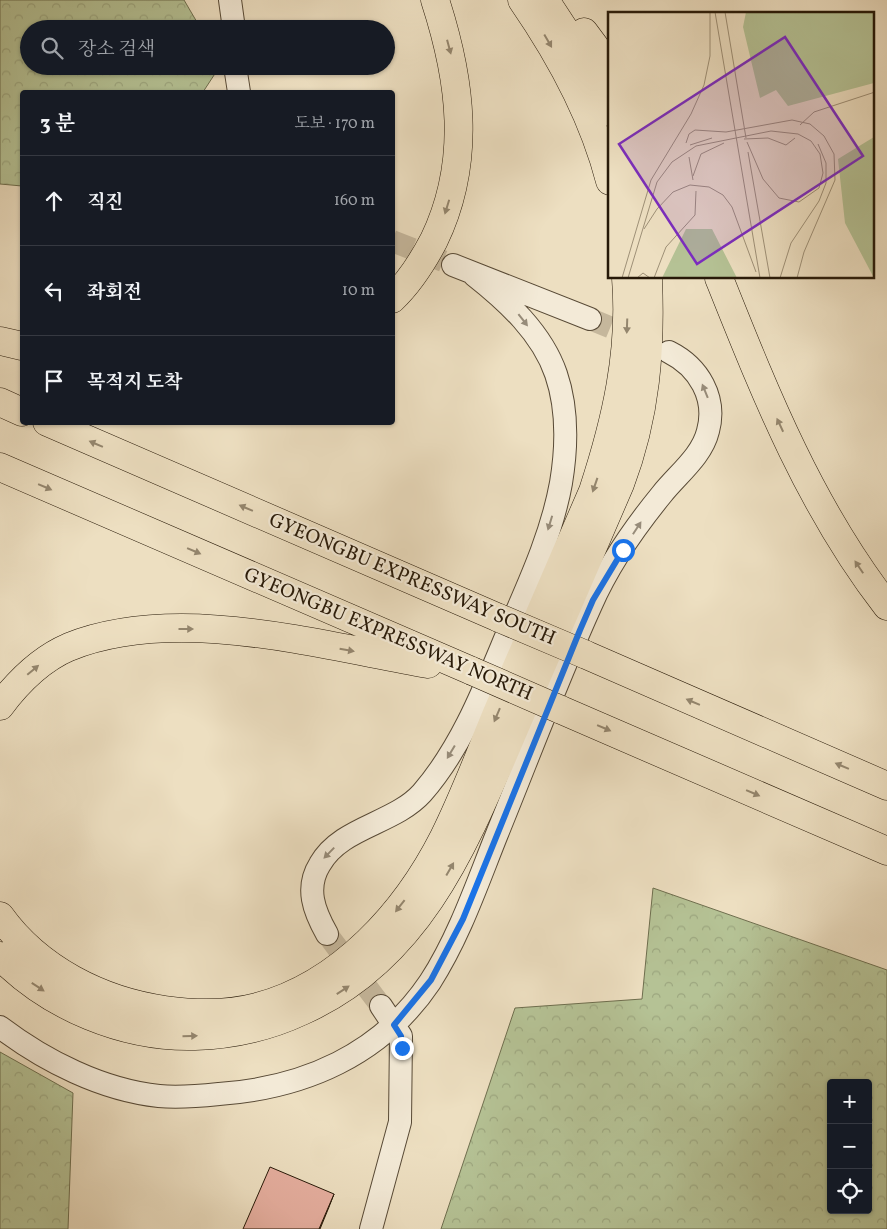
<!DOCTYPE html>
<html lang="ko">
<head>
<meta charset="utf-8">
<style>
	:root { --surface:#171b24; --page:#20242c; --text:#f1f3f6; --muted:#9ea1a6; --line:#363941 }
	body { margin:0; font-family:Vollkorn,"Noto Serif KR",serif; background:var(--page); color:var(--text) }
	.controls { position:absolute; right:15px; bottom:15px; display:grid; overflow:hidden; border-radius:5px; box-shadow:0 1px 4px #0004 }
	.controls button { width:45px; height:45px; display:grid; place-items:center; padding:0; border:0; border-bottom:1px solid var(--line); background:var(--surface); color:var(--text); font:25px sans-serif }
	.stop { position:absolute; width:15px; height:15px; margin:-11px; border:4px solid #1a73e8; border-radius:50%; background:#fff }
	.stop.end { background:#1a73e8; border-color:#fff; box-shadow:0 1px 5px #0008 }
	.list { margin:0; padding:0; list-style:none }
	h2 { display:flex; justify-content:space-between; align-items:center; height:65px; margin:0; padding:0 20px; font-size:21px }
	h2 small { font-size:16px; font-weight:400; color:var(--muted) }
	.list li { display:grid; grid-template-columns:32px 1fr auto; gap:15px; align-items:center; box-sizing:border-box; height:90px; padding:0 20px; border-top:1px solid var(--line) }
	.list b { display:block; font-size:19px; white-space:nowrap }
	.list em { font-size:16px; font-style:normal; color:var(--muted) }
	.icon { flex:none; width:28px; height:28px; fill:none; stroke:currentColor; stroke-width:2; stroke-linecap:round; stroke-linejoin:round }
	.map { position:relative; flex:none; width:887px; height:1229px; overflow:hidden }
	.search { position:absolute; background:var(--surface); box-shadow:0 1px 4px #0004; left:20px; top:20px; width:375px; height:55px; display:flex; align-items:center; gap:12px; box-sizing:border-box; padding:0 18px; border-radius:28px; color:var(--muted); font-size:19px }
	.panel { position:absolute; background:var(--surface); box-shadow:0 1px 4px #0004; left:20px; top:90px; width:375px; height:335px; border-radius:5px }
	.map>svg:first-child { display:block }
	.forest { fill:url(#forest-crowns); stroke:#6e6e4e; fill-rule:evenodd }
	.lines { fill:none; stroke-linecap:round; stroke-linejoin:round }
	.minor-tunnel { stroke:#c5b79c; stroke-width:22; stroke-dasharray:22 11; stroke-linecap:butt }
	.minor-casing { stroke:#584a36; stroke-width:24 }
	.highway-casing { stroke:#271908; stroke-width:29 }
	.minor { stroke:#f3ead7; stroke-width:22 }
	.highway { stroke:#eddfc1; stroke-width:28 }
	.highway-bridge-casing { stroke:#271908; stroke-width:29; stroke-linecap:butt }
	.highway-bridge { stroke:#eddfc1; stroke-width:28 }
	.shaded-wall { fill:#a17a70; stroke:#271908 }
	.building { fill:#e6afa0; stroke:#271908 }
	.oneway { fill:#94866e }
	.oneway2 { fill:#978c7a }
	.route { stroke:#1a73e8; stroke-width:6 }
	.labels { text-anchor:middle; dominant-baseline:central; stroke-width:4.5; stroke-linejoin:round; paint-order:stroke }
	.street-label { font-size:20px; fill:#271908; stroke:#f3ead7 }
	.inset-road { fill:none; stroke:#9e9077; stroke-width:1 }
	.view { fill:#7b2cbf; fill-opacity:0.15; stroke:#7b2cbf; stroke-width:2.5 }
	.inset-edge { fill:none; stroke:#271908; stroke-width:2.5 }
</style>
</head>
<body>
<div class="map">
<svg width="887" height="1229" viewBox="0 0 887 1229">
	<defs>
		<pattern id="forest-crowns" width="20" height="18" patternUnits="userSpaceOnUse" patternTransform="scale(1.25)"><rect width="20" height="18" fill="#b5c295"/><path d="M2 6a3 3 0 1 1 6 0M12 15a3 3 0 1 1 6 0" fill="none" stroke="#9ca67f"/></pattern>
	</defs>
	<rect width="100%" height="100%" fill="#eddfc1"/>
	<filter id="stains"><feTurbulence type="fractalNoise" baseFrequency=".004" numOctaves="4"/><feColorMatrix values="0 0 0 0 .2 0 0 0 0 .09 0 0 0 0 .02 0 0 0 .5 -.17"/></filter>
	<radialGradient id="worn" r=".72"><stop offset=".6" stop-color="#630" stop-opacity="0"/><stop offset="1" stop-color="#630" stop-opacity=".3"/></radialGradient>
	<path class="forest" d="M0 0H184L201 29H29V66H220L203 92H22V186L0 184Z
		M653 888 887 970V1229H441L515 1008 642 999ZM831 1083H868V1210H831Z
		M0 1052 73 1093 68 1229H0Z"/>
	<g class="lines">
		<path class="minor-tunnel" d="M392 241 453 265
			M590 319 641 340
			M327 934 381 1006"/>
		<defs>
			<path id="minor" d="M230 0 234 29
				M235 66 239 92
				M453 265 590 319
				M327 934C314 911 305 888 320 864 341 827 394 824 422 793 463 746 486 684 510 627 530 581 552 533 561 483 567 447 568 409 556 374 542 333 507 301 474 275
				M0 1027C45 1061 102 1090 159 1096 179 1098 200 1096 219 1094 304 1088 381 1055 430 982 459 937 477 884 497 834 528 758 557 680 591 605 608 566 635 527 662 494 678 474 702 456 708 431 717 398 699 367 669 352
				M371 1229 400 1122 401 1036 381 1006"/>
			<path id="highway" d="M522 0C560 55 593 115 610 181
				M545 0 581 55 610 112
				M584 32 610 67
				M719 278C765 393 810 507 887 606
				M392 299C410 282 423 261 434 240 472 161 461 80 435 0
				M0 341 22 346
				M0 402 22 412
				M47 422 499 618
				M0 467 472 671
				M584 654 887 786
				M0 706C18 682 41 659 69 647 176 604 319 645 428 664
				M559 709 887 851
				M0 916C38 969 101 1001 165 1010 195 1014 227 1015 257 1007 341 985 406 912 444 837 464 797 480 754 497 713 529 639 561 566 593 491 616 421 632 352 626 278
				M0 956C50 1007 124 1038 195 1036 232 1035 268 1027 302 1011 427 955 470 830 521 713 554 637 587 560 620 484 646 416 651 349 648 278"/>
		</defs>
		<use href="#minor" class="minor-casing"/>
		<use href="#highway" class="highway-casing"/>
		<use href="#minor" class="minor"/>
		<use href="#highway" class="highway"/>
		<defs>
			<path id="highway-bridge" d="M499 618 584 654
				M472 671 559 709"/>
		</defs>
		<use href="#highway-bridge" class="highway-bridge-casing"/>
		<use href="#highway-bridge" class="highway-bridge"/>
	</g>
	<path class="shaded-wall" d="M334 1194 329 1207 320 1229H319Z"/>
	<path class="building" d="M270 1167 334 1194 319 1229H243Z"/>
	<defs><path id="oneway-solid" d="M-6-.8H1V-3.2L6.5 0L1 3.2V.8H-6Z" transform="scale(1.25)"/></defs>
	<g class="oneway">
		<use href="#oneway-solid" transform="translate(548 41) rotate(60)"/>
		<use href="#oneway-solid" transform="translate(449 47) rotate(75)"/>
		<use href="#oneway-solid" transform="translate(447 207) rotate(107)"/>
		<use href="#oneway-solid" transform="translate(627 326) rotate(92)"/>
		<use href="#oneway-solid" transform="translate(780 425) rotate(-115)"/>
		<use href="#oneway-solid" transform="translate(96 444) rotate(-157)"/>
		<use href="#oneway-solid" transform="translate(595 485) rotate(109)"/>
		<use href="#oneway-solid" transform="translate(45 487) rotate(23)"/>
		<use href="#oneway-solid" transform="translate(246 508) rotate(-157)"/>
		<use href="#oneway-solid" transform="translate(194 551) rotate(23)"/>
		<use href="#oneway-solid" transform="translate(859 567) rotate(-124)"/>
		<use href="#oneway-solid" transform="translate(186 629)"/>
		<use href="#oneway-solid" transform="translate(347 650) rotate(10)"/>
		<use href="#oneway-solid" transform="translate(33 670) rotate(-40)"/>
		<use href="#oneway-solid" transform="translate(693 702) rotate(-157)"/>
		<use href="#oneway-solid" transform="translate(497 715) rotate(113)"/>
		<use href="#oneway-solid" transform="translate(604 728) rotate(23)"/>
		<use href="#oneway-solid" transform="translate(842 766) rotate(-157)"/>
		<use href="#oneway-solid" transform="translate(753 793) rotate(23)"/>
		<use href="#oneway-solid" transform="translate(450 869) rotate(-60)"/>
		<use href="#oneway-solid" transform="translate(400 906) rotate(128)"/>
		<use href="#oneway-solid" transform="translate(38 987) rotate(33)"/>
		<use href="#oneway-solid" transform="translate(343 990) rotate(-33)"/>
		<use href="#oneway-solid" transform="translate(190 1036) rotate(-2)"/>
	</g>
	<g class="oneway2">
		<use href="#oneway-solid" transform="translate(523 320) rotate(52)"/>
		<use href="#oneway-solid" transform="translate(705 391) rotate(-112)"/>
		<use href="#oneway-solid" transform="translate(550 523) rotate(107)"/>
		<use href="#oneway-solid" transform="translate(637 528) rotate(-57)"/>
		<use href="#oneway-solid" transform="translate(451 752) rotate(121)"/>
		<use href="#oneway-solid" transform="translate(329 853) rotate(134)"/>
	</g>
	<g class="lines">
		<path class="route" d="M402 1048 401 1036 394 1025 431 980 463 919 580 630 593 600 623 550"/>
	</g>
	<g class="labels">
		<g class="street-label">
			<text transform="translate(412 580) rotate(23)">GYEONGBU EXPRESSWAY SOUTH</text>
			<text transform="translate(388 635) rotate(23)">GYEONGBU EXPRESSWAY NORTH</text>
		</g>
	</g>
	<g transform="translate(608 12)">
		<rect width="266" height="266" fill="#eddfc1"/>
		<path d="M138 0H266V71L180 94 168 78 152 86 135 15ZM266 125V266L237 211 230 147ZM78 217H104L129 266H54Z" fill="#b5c295"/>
		<path class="inset-road" d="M107 0 152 266M117 0 138 126M192 113 206 100 267 80M136 127 160 126 178 133 187 126M78 131 81 122 87 118 118 120 184 108 202 112 216 124 226 142 227 168 196 240 189 266M82 133 104 126M140 140 162 266M81 145 85 168M85 164 93 142 116 131M36 217 49 197 65 180 82 173 101 175 115 183 124 195 148 260M14 266 43 168 83 102 96 73 102 44V0M20 266 49 170 64 150 88 134 163 119 190 122 203 129 212 142 215 161 211 176 191 190 171 186 155 167 139 130M29 266 35 261 42 266M46 266 58 235 87 203 88 179M172 266 183 231 211 189 218 171V151L210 132"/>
		<path class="view" d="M177 25 255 144 89 252 11 132Z"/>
		<rect width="266" height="266" class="inset-edge"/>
	</g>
	<rect width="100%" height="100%" filter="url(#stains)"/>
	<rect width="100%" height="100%" fill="url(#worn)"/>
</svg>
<div class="controls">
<button>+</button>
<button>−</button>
<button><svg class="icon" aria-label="locate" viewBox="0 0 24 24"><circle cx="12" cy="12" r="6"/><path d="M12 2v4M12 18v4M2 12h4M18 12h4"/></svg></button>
</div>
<div class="stop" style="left:623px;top:550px"></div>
<div class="stop end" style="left:402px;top:1048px"></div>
<div class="search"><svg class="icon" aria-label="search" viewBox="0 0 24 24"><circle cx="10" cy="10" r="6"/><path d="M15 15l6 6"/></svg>장소 검색</div>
<section class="panel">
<h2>3 분<small>도보 · 170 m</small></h2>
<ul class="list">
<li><svg class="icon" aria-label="ahead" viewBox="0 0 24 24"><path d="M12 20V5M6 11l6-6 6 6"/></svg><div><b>직진</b></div><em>160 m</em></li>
<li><svg class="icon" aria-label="left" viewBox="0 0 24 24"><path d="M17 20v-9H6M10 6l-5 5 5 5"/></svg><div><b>좌회전</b></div><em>10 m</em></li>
<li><svg class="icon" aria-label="arrive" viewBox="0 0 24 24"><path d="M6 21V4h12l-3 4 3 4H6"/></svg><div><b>목적지 도착</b></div></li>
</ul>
</section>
</div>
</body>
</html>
